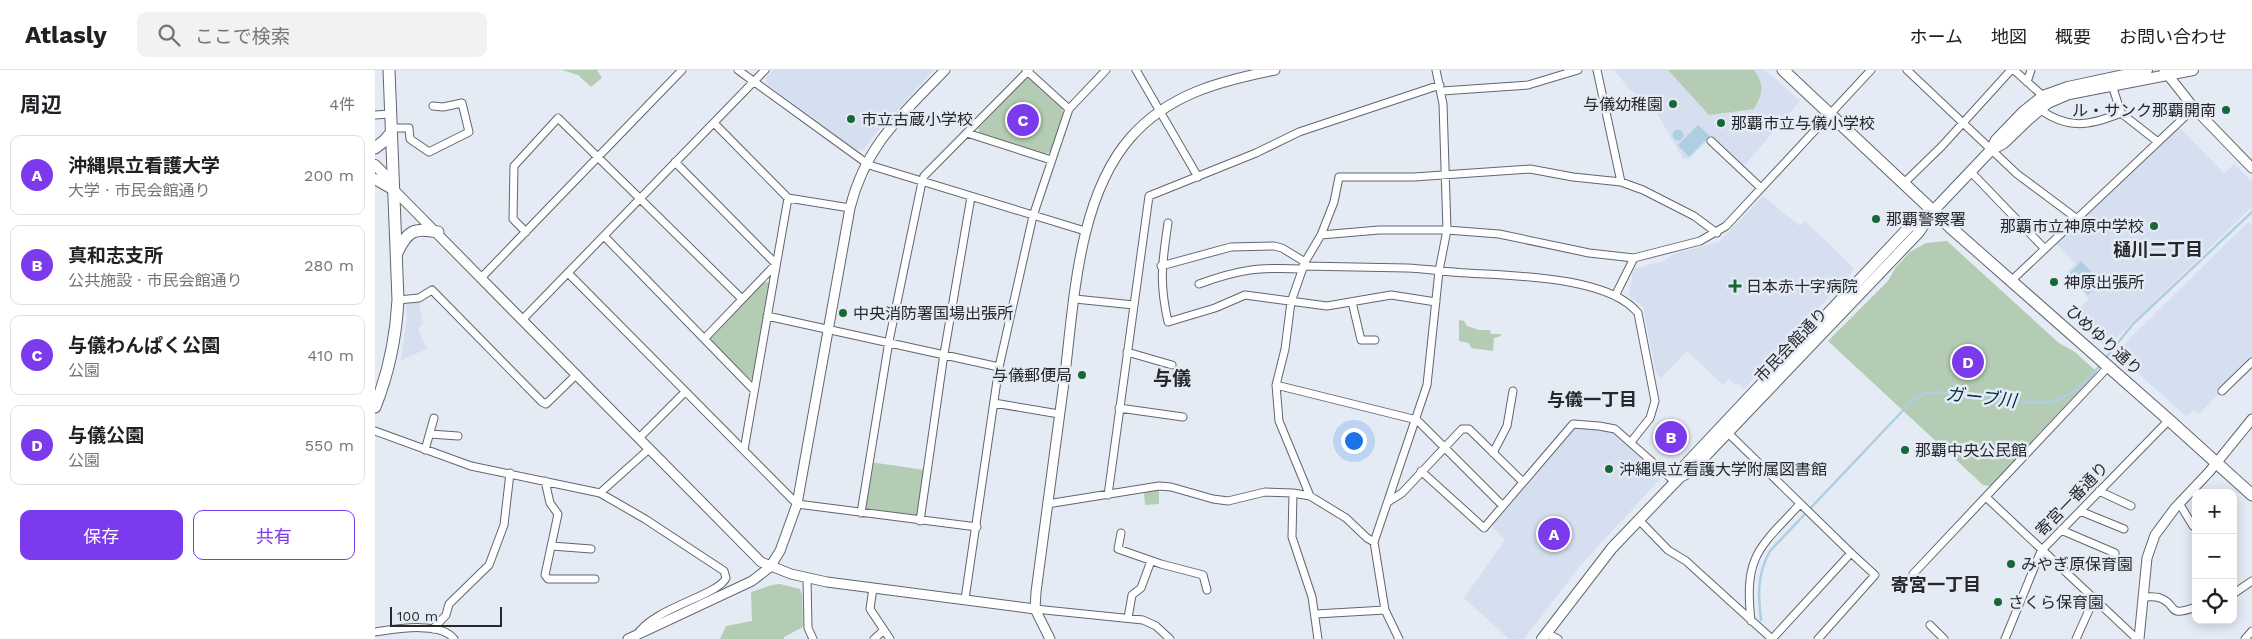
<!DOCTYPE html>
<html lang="ja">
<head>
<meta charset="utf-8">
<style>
	:root { --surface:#fff; --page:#f2f2f2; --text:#202124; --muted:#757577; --line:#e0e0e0; --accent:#7c3aed }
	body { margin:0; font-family:"Work Sans","Noto Sans JP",sans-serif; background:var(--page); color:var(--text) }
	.controls { position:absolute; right:15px; bottom:15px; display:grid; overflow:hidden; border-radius:10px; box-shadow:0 2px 12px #0003 }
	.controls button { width:45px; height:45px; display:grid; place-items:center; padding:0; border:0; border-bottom:1px solid var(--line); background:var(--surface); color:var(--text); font:25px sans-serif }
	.scale { position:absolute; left:15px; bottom:12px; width:112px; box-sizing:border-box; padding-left:5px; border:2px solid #26282c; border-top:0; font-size:14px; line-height:18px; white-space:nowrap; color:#26282c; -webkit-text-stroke:4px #e5ebf5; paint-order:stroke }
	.you { position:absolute; left:978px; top:370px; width:18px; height:18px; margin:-12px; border:4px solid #fff; border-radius:50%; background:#1a73e8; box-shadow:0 0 0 8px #1a73e833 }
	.badge { display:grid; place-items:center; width:32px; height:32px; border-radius:50%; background:var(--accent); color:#fff; font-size:16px; font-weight:700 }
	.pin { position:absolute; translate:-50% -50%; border:2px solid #fff; box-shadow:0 1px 5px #0006 }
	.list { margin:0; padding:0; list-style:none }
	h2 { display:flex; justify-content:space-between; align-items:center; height:65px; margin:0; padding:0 20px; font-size:21px }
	h2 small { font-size:16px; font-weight:400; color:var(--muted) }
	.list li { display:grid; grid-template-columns:32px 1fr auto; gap:15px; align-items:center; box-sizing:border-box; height:80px; margin:0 10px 10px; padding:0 10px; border:1px solid var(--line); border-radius:10px }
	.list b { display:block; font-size:19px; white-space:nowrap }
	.list p { margin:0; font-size:16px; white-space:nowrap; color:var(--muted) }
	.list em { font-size:16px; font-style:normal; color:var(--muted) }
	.actions { display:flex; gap:10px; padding:15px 20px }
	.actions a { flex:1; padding:11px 0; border:1px solid var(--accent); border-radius:10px; text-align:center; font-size:18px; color:var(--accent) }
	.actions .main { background:var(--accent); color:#fff }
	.icon { flex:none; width:28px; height:28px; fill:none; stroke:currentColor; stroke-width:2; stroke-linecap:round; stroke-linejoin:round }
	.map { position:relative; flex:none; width:1877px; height:569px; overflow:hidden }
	header { display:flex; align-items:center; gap:30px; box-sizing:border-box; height:70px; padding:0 25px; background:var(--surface); border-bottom:1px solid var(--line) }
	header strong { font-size:24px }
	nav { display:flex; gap:28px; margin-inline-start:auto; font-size:18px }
	.search { width:350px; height:45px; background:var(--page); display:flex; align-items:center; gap:12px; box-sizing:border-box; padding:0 18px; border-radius:10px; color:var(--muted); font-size:19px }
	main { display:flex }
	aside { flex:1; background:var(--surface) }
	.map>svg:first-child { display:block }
	.built { fill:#d6dff0 }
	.green { fill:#b4ccb3 }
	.water { fill:#aecfe2 }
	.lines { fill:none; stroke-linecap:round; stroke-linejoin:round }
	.stream { stroke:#aecfe2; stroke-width:2.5 }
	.minor-casing { stroke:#61666f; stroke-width:9 }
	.tertiary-casing { stroke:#61666f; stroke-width:11 }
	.secondary-casing { stroke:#61666f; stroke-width:12 }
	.trunk-casing { stroke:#61666f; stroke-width:13 }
	.minor { stroke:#fff; stroke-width:7 }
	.tertiary { stroke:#fff; stroke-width:9 }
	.secondary { stroke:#fff; stroke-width:10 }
	.trunk { stroke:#fff; stroke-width:11 }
	.poi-dot { fill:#186737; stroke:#e5ebf5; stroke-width:2 }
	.labels { text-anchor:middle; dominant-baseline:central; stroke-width:5; stroke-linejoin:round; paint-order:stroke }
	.poi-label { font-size:16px; fill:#26282c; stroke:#e5ebf5; text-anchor:start }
	.street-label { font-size:16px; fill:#26282c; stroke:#e5ebf5 }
	.neighbourhood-label { font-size:18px; font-weight:bold; fill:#26282c; stroke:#e5ebf5 }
	.water-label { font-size:18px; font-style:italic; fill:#023146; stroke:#e5ebf5 }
	.quarter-label { font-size:19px; font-weight:bold; fill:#26282c; stroke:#e5ebf5 }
</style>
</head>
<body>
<header>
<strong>Atlasly</strong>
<div class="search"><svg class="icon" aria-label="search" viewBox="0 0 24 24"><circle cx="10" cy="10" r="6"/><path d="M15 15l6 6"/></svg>ここで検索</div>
<nav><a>ホーム</a><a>地図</a><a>概要</a><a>お問い合わせ</a></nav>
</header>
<main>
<aside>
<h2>周辺<small>4件</small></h2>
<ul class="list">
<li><span class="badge">A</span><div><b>沖縄県立看護大学</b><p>大学 · 市民会館通り</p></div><em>200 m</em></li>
<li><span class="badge">B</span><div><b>真和志支所</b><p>公共施設 · 市民会館通り</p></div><em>280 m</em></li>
<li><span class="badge">C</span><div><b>与儀わんぱく公園</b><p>公園</p></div><em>410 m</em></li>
<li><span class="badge">D</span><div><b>与儀公園</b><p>公園</p></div><em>550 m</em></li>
</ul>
<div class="actions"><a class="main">保存</a><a>共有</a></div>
</aside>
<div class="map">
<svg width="1877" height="569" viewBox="0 0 1877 569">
	<rect width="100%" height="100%" fill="#e5ebf5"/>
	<path class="built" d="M398 0H559L502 62 489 79 479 80 392 14 391 8Z
		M1239 0H1390L1425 31 1368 97 1336 68 1313 89H1308L1279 38 1254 19Z
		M1804 57 1849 103 1859 94 1877 111V137L1731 278 1696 247 1714 229 1691 204 1700 193 1681 174Z
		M1388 126 1425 156 1430 151 1479 198 1476 203 1369 319 1363 313 1360 315 1354 309 1348 315 1312 281 1286 308 1281 303 1268 237 1254 226 1258 199 1289 191 1299 184 1344 172Z
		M1874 151 1877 154V290L1824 344 1819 340 1811 346 1740 283Z
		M44 231 48 254 43 259 52 279 26 290 32 247 31 233Z
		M1198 356 1221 357 1240 364 1287 407 1205 496 1149 569H1134L1089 528 1130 470 1118 458 1119 452Z"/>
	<path class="green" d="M187 0H222L227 8 216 17 203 5Z
		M1293 0H1379C1390 16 1388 22 1379 39L1334 45Z
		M656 8 687 38 688 43 676 82 670 84 605 65 603 58 650 9Z
		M1572 171 1684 273 1700 282 1722 302 1616 416 1608 415 1453 271 1513 211 1521 197 1535 182 1551 173Z
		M388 212H395L379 309H375L334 269 336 264Z
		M1084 250 1089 251 1092 256 1104 260H1115L1116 264H1126V266L1119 268 1118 281 1096 278 1094 273 1084 271Z
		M495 392 550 400 543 448 487 437Z
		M784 420V434L770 435 769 421Z
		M405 514 425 519 427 525 428 557 409 567V569H345L351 556 377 551 376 522 397 515Z"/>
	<path class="water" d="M1323 55 1335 66 1314 87 1303 75Z
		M1297.5 65a5.5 5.5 0 1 1 11 0a5.5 5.5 0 1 1-11 0Z
		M1706 191 1726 212 1713 225 1693 205Z"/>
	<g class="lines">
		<path class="stream" d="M1729 290 1758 254 1877 142
			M1386 550C1383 525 1382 504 1395 481L1535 333 1549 324 1563 322C1588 325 1662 338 1682 330 1700 324 1714 309 1726 294"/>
		<defs>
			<path id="minor" d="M363 0 494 95 710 161
				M651 0 694 39
				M761 0 823 107
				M1222 0 1246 112
				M1532 0 1642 104 1701 148
				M1639 0 1668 26
				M1652 12 1656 0
				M1736 12 1746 43 1783 72
				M1067 21 1153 15 1203 0
				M1663 38C1692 60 1714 56 1746 43
				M0 45 15 44
				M339 53 413 128 475 138
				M15 58H34L35 69 54 82 94 62 87 33 68 37 58 36
				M592 63 676 90
				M1336 71 1386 118
				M300 92 401 194
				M1595 101 1669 178
				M1528 114 1567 76 1636 0
				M793 153C787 193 784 212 793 252L840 238 870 225 952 236 1016 225 1061 232
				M151 162 138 149 139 96 183 48 366 228
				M946 165 1004 160H1072L1124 164 1214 183 1259 188 1325 171 1351 156 1496 0
				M229 166 379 320
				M786 196 856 177 899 176 907 178 930 192
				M928 196C963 197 997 197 1032 198 1052 199 1072 202 1092 203 1138 206 1233 206 1263 243L1280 331 1275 348 1256 372
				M193 203 422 434 602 457
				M106 208 307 0
				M1637 210 1819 38
				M824 214C865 199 884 197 927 199
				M1240 226 1259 188
				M700 229 759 235
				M23 230 44 228 57 220 167 332 171 334 201 305
				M977 232 986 270H1000
				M392 246 624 297
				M147 250 390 0
				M330 268 401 194
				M752 282 797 295
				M901 315 1042 350 1128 436
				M1847 321 1877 292
				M619 333 684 344
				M744 338 808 347
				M1350 360 1476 483 1397 569
				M0 361 96 396 225 423 270 449 349 501 351 508C344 525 276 539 262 565
				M55 364 83 366
				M264 368 310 322
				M50 380 59 348
				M369 380 413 128
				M1118 383 1132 356 1138 321
				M1046 401 1109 458 1198 354 1224 356 1240 359 1300 412
				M170 411 175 433 183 444 170 505 173 509H220
				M1724 421 1756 436
				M225 423 274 379
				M918 423 917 467 937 527 943 569
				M733 425 774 126 881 83 924 62 1065 15
				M935 426 904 351 901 315 910 279 916 232 930 192 946 165 959 132 964 107H1039L1155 99 1198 107 1246 112 1268 120 1319 146 1342 163
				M1612 428 1762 569
				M1013 432 1027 423 1087 359H1094L1148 412
				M1804 433 1818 456 1821 455
				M672 434 784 416 796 417 838 429 853 431 890 422 918 423 935 426 971 448 992 468 999 472
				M1705 441 1749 459
				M486 443 514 271 547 112 549 106 654 0
				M1264 450 1293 480 1311 491 1397 569
				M545 451 569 284 596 127
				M1686 460 1740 483
				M746 463 743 479 786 494 828 505 832 520
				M177 476 216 479
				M1538 504 1734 296
				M432 508 433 558 438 569
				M498 518 495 539 515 569
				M1858 524 1877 511
				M1768 527C1773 527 1780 526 1785 528 1804 535 1790 548 1821 537
				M590 529 624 297 658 146 694 39 731 0
				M660 539 768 550 781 556 795 569
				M941 544 1010 540
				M753 548 757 525 766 518 776 491
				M1376 551C1369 486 1383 479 1425 434
				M1555 555 1569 569
				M58 559 71 545 74 534 114 495 129 455 135 403
				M0 562C20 559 66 551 79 569
				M1171 563 1183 569
				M499 569 509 560
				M1024 569 1010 540 999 472 1052 315 1064 201 1072 160 1068 34 1061 0
				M1443 569 1500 505 1476 483
				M1630 569 1666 481 1794 350
				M1701 569 1719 529
				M1870 569 1877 561"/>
			<path id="tertiary" d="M1789 0 1819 38 1877 98
				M19 120 386 492 416 504 452 512 660 539
				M253 569 377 511 395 497 405 481 422 434 475 138C491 74 527 45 570 0
				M675 569 660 539 661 522C670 452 679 382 689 312 699 234 702 128 756 67 794 24 845 11 900 0
				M1764 569 1772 488 1780 465 1800 438 1834 402 1877 349"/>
			<path id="secondary" d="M1616 80 1621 70 1648 42 1668 26 1693 17 1772 0
				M0 95 13 108 19 120
				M0 109 19 120
				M1305 407 1310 395 1534 157 1555 143
				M1167 569 1237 478 1305 407 1316 401 1544 162 1558 141 1616 80 1629 73 1654 49 1673 33 1694 24 1818 0"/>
			<path id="trunk" d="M1408 0 1575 157 1794 350 1877 425
				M0 78 9 71 16 63
				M22 183C32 161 39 157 63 162
				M0 337C14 302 21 267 23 230L14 0"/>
		</defs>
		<use href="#minor" class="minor-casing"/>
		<use href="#tertiary" class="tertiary-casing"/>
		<use href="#secondary" class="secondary-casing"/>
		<use href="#trunk" class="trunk-casing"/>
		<use href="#minor" class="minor"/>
		<use href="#tertiary" class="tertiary"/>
		<use href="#secondary" class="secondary"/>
		<use href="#trunk" class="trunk"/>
	</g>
	<g class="poi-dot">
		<circle cx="1298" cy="34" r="5"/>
		<circle cx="1851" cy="40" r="5"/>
		<circle cx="476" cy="49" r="5"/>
		<circle cx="1346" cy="53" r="5"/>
		<circle cx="1501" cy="149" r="5"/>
		<circle cx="1779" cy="156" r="5"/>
		<circle cx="1679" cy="212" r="5"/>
		<path d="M1357.5 208.5h5v5h5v5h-5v5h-5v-5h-5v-5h5z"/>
		<circle cx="468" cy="243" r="5"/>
		<circle cx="707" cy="305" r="5"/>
		<circle cx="1530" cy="380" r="5"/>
		<circle cx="1234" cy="399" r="5"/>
		<circle cx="1636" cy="494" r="5"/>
		<circle cx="1623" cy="532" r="5"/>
	</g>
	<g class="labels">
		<g class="poi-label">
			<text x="1288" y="34" text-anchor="end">与儀幼稚園</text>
			<text x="1841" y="40" text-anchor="end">ル・サンク那覇開南</text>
			<text x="486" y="49">市立古蔵小学校</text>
			<text x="1356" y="53">那覇市立与儀小学校</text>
			<text x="1511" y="149">那覇警察署</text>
			<text x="1769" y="156" text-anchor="end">那覇市立神原中学校</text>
			<text x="1689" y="212">神原出張所</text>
			<text x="1371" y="216">日本赤十字病院</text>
			<text x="478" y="243">中央消防署国場出張所</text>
			<text x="697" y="305" text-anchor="end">与儀郵便局</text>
			<text x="1540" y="380">那覇中央公民館</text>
			<text x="1244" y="399">沖縄県立看護大学附属図書館</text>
			<text x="1646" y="494">みやぎ原保育園</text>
			<text x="1633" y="532">さくら保育園</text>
		</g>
		<g class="street-label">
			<text transform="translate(1729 270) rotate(42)">ひめゆり通り</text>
			<text transform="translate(1416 275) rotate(-46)">市民会館通り</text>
			<text transform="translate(1697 429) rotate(-46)">寄宮一番通り</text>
		</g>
		<g class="neighbourhood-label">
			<text x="1783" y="179">樋川二丁目</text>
			<text x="1217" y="329">与儀一丁目</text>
			<text x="1561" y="514">寄宮一丁目</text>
		</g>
		<g class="water-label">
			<text transform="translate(1606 327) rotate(6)">ガーブ川</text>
		</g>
		<g class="quarter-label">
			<text x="797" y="308">与儀</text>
		</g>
	</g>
</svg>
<div class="controls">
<button>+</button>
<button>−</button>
<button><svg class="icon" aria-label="locate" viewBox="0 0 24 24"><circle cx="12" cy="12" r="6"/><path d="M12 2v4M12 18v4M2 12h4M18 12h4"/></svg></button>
</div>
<div class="scale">100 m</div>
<div class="you"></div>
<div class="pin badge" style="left:1179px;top:464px">A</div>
<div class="pin badge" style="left:1296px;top:367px">B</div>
<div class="pin badge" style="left:648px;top:50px">C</div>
<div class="pin badge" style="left:1593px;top:292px">D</div>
</div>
</main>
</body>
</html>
